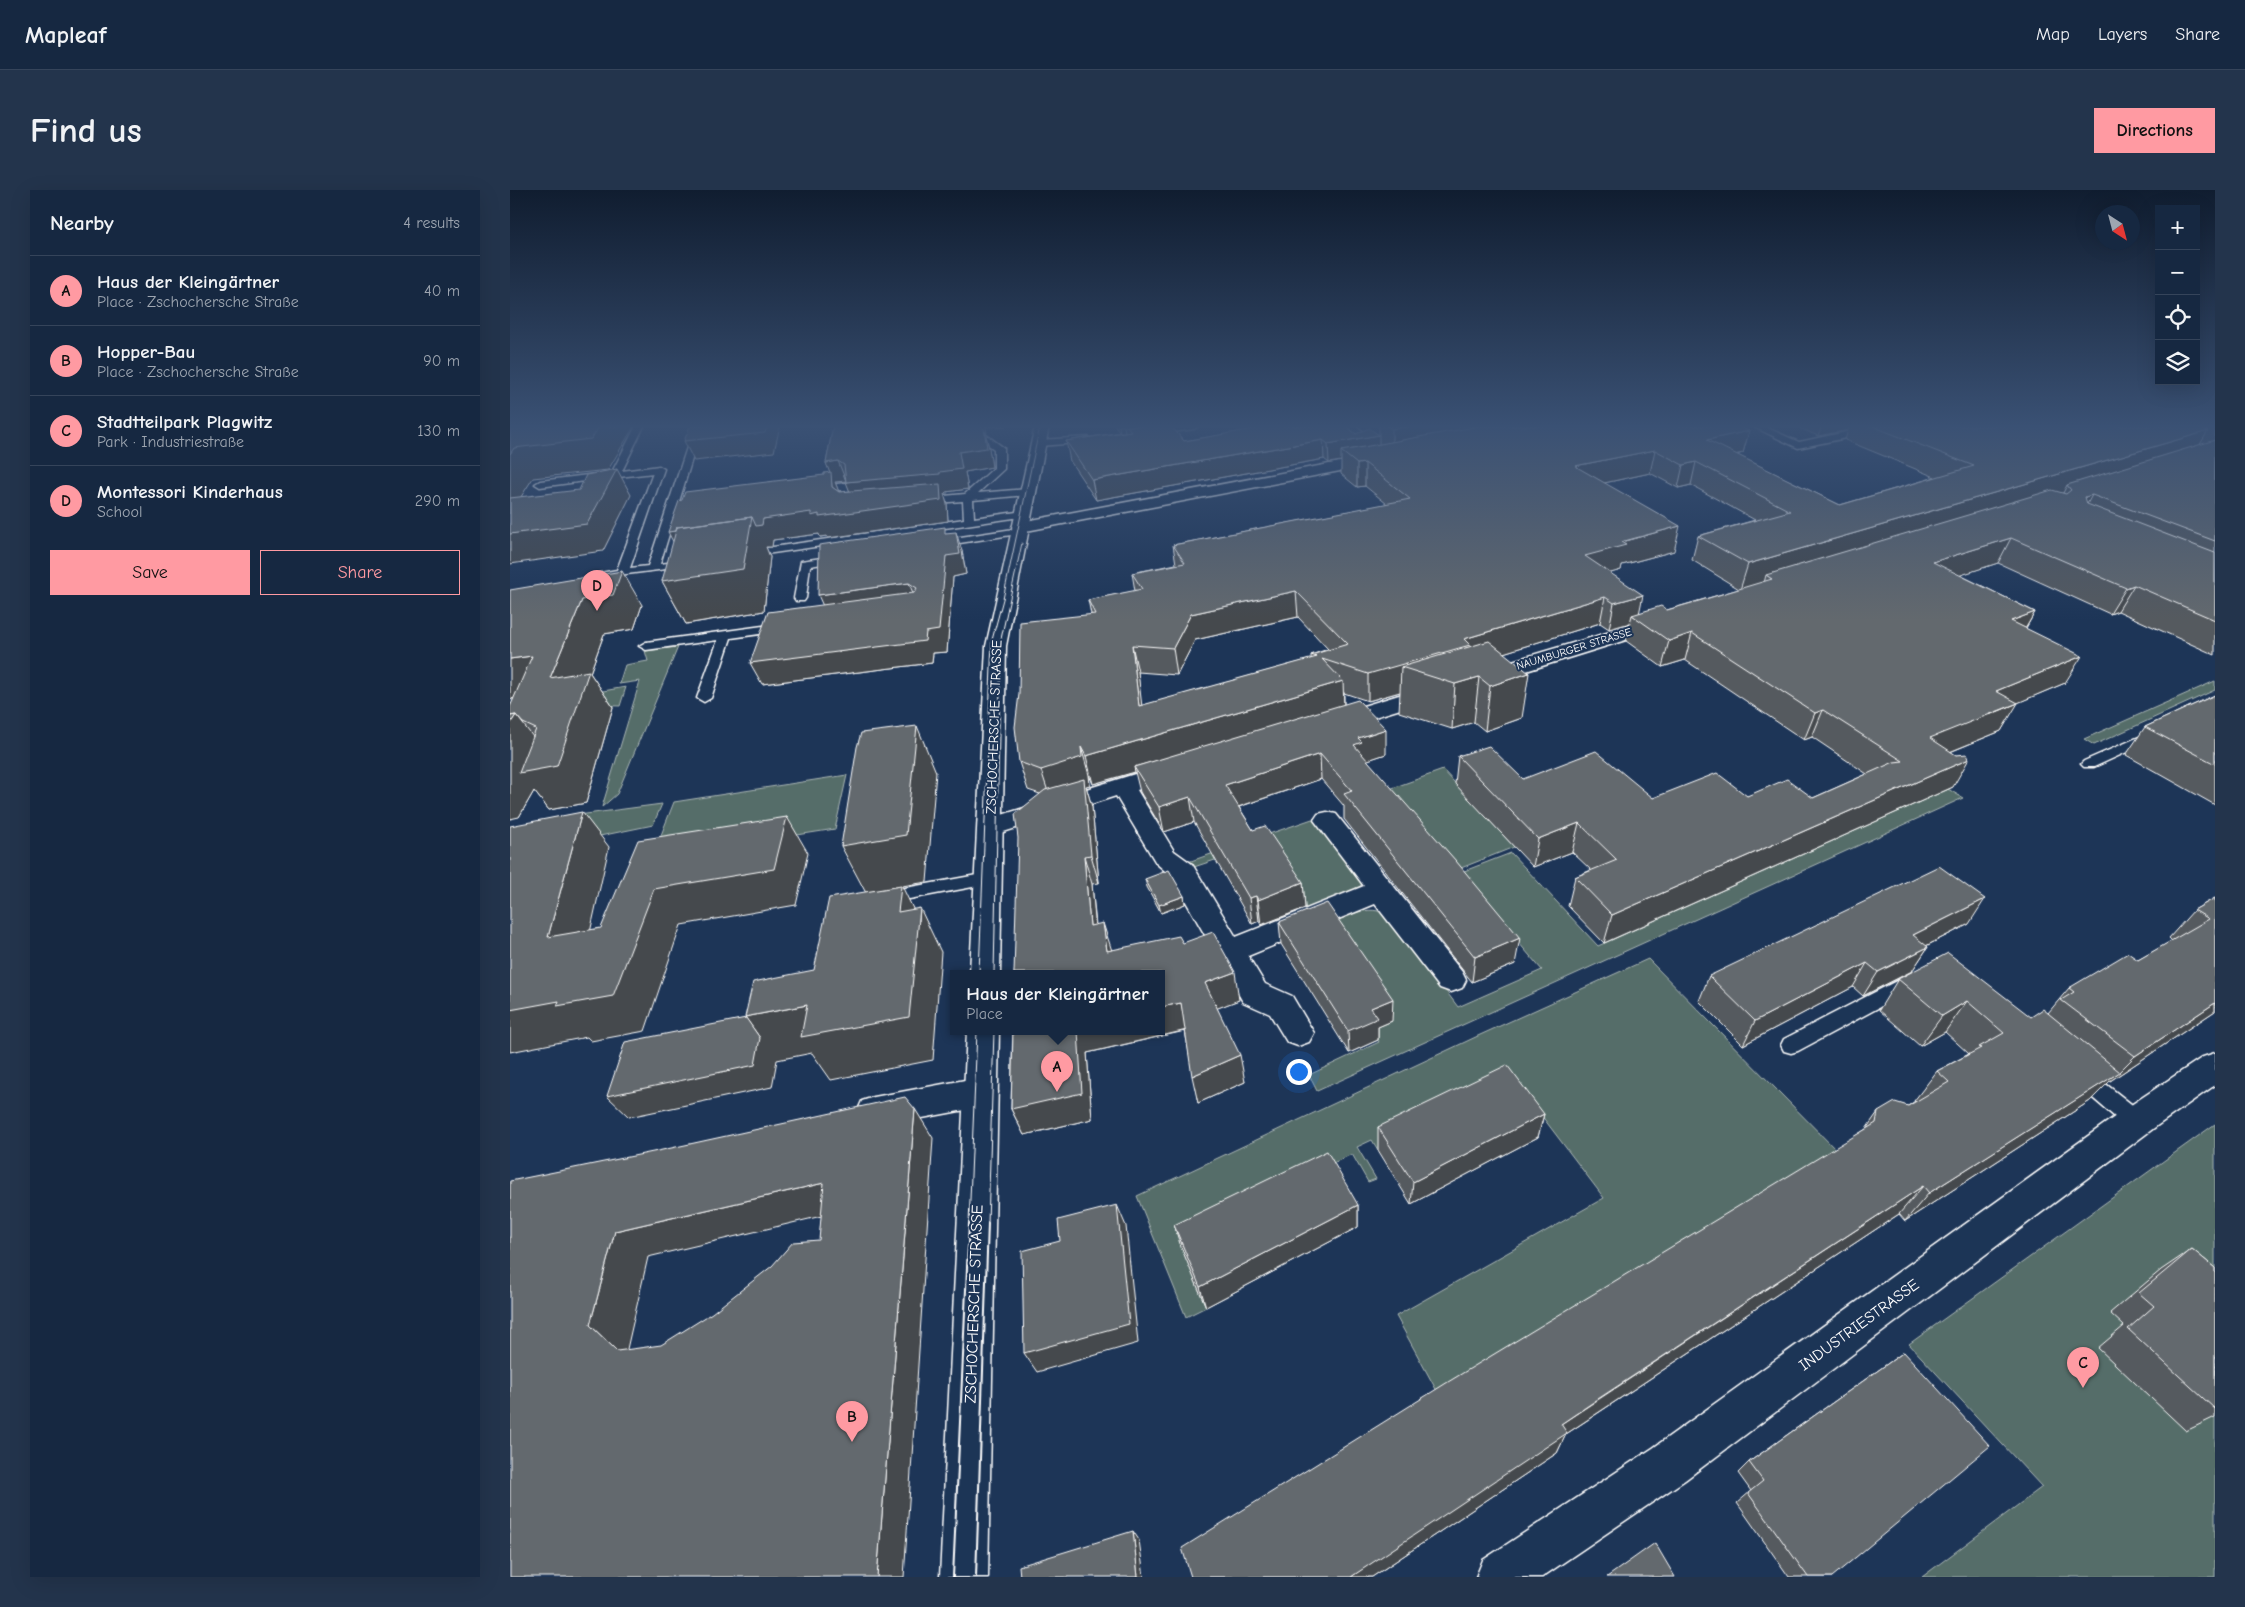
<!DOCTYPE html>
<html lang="en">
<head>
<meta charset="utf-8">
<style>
	:root { --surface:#162841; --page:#23344c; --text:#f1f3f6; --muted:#9ea6b1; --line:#35445a; --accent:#ff9aa2 }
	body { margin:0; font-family:"Comic Neue",sans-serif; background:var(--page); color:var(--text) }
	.controls { position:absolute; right:15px; top:15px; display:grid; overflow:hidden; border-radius:0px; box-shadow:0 5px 20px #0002 }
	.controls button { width:45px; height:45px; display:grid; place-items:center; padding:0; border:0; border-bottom:1px solid var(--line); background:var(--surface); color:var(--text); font:25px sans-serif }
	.compass { position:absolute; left:1585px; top:15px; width:45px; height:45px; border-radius:50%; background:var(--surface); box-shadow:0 5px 20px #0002; rotate:144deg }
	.you { position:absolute; left:788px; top:881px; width:18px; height:18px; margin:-12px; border:4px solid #fff; border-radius:50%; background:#1a73e8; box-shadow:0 0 0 8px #1a73e833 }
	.badge { display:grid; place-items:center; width:32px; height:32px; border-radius:50%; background:var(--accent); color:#111; font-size:16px; font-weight:700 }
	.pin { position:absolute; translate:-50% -41px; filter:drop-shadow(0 1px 2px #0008) }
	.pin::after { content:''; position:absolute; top:26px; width:18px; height:15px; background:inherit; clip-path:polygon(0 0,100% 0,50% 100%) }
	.popup { position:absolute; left:440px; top:780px; width:215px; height:65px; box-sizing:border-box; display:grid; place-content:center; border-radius:0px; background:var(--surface); filter:drop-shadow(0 1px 4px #0005); font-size:16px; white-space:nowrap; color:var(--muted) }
	.popup b { font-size:19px; color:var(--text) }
	.popup::after { content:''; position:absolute; left:50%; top:100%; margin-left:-10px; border:10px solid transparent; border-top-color:var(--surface) }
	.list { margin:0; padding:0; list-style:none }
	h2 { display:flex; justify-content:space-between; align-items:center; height:65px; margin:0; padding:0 20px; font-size:21px }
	h2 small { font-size:16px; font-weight:400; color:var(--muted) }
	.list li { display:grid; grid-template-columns:32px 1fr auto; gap:15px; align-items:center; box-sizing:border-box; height:70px; padding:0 20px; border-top:1px solid var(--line) }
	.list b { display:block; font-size:19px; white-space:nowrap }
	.list p { margin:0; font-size:16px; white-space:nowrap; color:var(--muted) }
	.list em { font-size:16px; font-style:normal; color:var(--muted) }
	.actions { display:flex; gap:10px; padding:15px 20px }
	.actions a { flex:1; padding:11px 0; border:1px solid var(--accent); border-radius:0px; text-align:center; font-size:18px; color:var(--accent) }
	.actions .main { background:var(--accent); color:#111 }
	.icon { flex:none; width:28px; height:28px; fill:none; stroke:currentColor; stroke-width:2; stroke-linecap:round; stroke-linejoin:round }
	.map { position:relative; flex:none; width:1705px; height:1387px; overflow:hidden; border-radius:0px }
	header { display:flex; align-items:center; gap:30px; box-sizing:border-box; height:70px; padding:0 25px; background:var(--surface); border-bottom:1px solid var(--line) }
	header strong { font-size:24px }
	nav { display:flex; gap:28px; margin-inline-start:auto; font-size:18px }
	.intro { display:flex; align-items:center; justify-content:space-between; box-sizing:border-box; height:120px; padding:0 30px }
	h1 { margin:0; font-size:35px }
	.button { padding:12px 22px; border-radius:0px; background:var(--accent); color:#111; font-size:18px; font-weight:700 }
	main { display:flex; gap:30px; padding:0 30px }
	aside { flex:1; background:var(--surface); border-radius:0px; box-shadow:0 5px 20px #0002 }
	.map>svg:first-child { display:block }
	.green { fill:#556d69; stroke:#aab6b4 }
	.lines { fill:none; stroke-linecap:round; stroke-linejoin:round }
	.lane-casing { stroke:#fff; stroke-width:3 }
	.street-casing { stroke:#fff; stroke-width:3 }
	.secondary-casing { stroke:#fff; stroke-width:3 }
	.lane { fill:#1d3557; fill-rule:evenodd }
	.street { fill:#1d3557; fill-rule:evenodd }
	.secondary { fill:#1d3557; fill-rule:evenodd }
	.tram-far1 { stroke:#fff; stroke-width:1 }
	.tram { stroke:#fff; stroke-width:2 }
	.wall { fill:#555a5f; stroke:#fff; fill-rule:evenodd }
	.shaded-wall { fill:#454a4d; stroke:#fff }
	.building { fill:#63696e; stroke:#fff; fill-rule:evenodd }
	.labels { text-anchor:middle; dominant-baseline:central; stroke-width:4; stroke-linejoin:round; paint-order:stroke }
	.far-street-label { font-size:11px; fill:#fff; stroke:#1d3557 }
	.street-label { font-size:14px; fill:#fff; stroke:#1d3557 }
	.near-street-label { font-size:16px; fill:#fff; stroke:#1d3557 }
</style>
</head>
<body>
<header>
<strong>Mapleaf</strong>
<nav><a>Map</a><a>Layers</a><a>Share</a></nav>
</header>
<div class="intro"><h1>Find us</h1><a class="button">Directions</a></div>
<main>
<aside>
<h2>Nearby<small>4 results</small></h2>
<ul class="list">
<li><span class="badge">A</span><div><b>Haus der Kleingärtner</b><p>Place · Zschochersche Straße</p></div><em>40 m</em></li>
<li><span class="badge">B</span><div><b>Hopper-Bau</b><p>Place · Zschochersche Straße</p></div><em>90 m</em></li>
<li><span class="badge">C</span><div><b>Stadtteilpark Plagwitz</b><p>Park · Industriestraße</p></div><em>130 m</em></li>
<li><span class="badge">D</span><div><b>Montessori Kinderhaus</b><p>School</p></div><em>290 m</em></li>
</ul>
<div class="actions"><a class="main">Save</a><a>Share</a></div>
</aside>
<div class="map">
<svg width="1705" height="1387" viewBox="0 0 1705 1387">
	<rect width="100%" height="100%" fill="#1d3557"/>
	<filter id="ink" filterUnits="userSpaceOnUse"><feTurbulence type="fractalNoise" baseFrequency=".02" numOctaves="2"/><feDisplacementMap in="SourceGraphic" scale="10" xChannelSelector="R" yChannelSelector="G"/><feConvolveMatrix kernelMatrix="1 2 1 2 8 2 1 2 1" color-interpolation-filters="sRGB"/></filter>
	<g filter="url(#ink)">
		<path class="green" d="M168 457 107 604 92 617 130 491 109 494 115 475 138 471 135 461Z
			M1705 491V500L1584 555 1574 549Z
			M116 497 110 516 24 513Z
			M933 580 1004 657 946 680 857 607Z
			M337 585 325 639 142 668 164 612Z
			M1438 599 1453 608 807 901 799 885 869 852 861 840 817 734C835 727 860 712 879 726L948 817 1032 780 949 683 1001 663 1088 756Z
			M152 614 143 635 27 659 38 629Z
			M808 627 853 691 850 697 780 729 741 658 681 678 678 672Z
			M1138 769 1334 968 934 1214 886 1126 1094 1008 1006 892 868 960 862 950 847 957 866 989 858 992 842 964 815 977 671 1057 696 1117 676 1127 627 1006 970 845Z
			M1705 934V1387H1412L1532 1297 1399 1154Z"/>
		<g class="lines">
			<defs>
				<path id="lane" d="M126 236H134L112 281 149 276 154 279 120 378 138 376 184 236H192L150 374 180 370 186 373 180 376 85 388 83 386 85 384 107 380 143 283 109 287 105 295 101 296 96 293 98 288 30 297 25 294 30 291 102 282Z
					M458 236H466L467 238 494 258V279L468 303 518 299 523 302 518 305 463 310 464 328 514 321 519 324 518 326 235 367 229 364 235 361 454 329 453 311 413 314 408 311 413 308 455 304 484 278V259L459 241Z
					M666 236H688L684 239 641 245 636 242 641 239Z
					M837 236H846L873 257 868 260 865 259Z
					M1242 236H1253L1289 252 1360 237 1365 240 1360 243 1288 258Z
					M578 247 581 248V252L529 256 524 253 529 250Z
					M336 293 341 296 342 314 347 317 346 319 333 320 331 300 303 303 298 300 303 297Z
					M510 338 514 339 515 341 514 343 424 357 418 354 424 351Z
					M332 365 338 368 336 370 300 376 296 408 294 411H286L284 408 291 371Z
					M275 433 279 434 281 437 279 440 221 448 201 508 194 512 187 508 208 450 136 460 129 456 136 452Z
					M1645 540 1652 544 1650 547 1584 577H1574L1571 574 1574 571Z
					M478 683 484 685 487 689 484 693 373 714 367 713 364 708 367 703 373 702Z
					M1400 784 1407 787 1410 792 1407 797 1288 861 1281 863 1274 861 1271 855 1274 849Z
					M1571 877 1578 880 1635 925 1638 932 1635 939 1627 942 1619 939 1564 892 1560 886 1564 880Z"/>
				<path id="street" d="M867 265 872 267 875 270 872 273 511 342 505 341 502 337 505 333 511 332Z
					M1154 426 1161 428 1164 432 1161 436 981 492 973 493 965 492 962 487 965 482Z
					M925 494 933 496 936 501 933 506 822 540 814 538 811 533 814 528Z
					M664 572 673 575 676 580 673 585 627 600 664 661 682 674 726 747 854 696 804 630 808 624 817 622 826 624 952 782 956 790 952 798 941 802 930 798 865 714 738 766 755 794 782 806 804 843 799 852 788 856 777 852 760 824 733 812 662 687 646 673 606 606 481 646 472 643 468 637 472 631Z
					M1705 863V895L1648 935 1175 1290 1032 1387H966L973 1370 1143 1258 1624 913 1693 867Z
					M471 887 483 892 488 902 483 912 471 917 364 937 352 933 347 922 352 911 364 907Z"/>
				<path id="secondary" d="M525 236H539L496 456 490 783H460L476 456Z
					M457 841H489L478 1387H430Z"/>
			</defs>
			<use href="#lane" class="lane-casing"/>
			<use href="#street" class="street-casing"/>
			<use href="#secondary" class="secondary-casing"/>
			<use href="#lane" class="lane"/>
			<use href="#street" class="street"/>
			<use href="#secondary" class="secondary"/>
			<path class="tram-far1" d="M469 783 482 450 493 409 530 236
				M484 783 491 449 512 353
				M459 1034 467 841
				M478 1034 484 841"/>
			<path class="tram" d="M443 1387 459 1033
				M466 1387 478 1033"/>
		</g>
		<path class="wall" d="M323 236H496L476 237 477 243 475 241 479 258 482 277 455 282 458 299 436 302 437 304H434L437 314 438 331 318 348 317 346 310 347 309 344 263 350 262 357H256L260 367 254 421 176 434 152 391 314 285 320 282 316 273ZM336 291 340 301 329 302 325 292Z
			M605 236H661L674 251 741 240 736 236H836L846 244 869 245V236H1228L1239 241 1233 263 1227 265 1330 315 1425 287 1335 250 1338 240 1308 246 1285 236H1705V465L1608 421 1600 424 1488 373 1450 385 1525 422 1516 438 1555 493 1507 513 1491 541 1440 562 1443 597 1094 753 1058 716 1065 687 1081 680 1062 662 1023 677 945 594 948 566 1013 589 1143 608 1237 606 1303 608 1357 584 1302 547 1294 550 1175 470 1152 477 1116 451 1120 433 1099 439 1090 433 993 463 1012 528 975 541 964 532 942 539 889 522 890 502 858 511 834 503V514L876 564 857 570 1005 774 962 792 834 629V616L811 589 729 617 743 640 793 692 795 718 751 735 749 731 742 734 684 632 654 642 630 602 625 582 583 594 579 585 580 595 576 596 582 617 589 693 582 694 586 735 601 760 673 753 729 810 707 818 735 892 688 913 675 841 577 863 582 929 514 945 501 919 504 783 530 604 518 600 509 572 581 424 578 410 625 401 622 383 666 374 663 355 877 314 855 296 847 297 831 284V271L819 273 814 269 586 310 560 271 556 251 610 242ZM1140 283 1168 298 1181 295 1245 330 1188 346 1182 370 1229 399 1157 420 1129 423 1100 383 1111 380 1112 375 1164 361 1094 293ZM788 427 818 459 801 465V469L631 516 628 482 667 485 685 450Z
			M437 343 452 361 456 384 443 387 437 462 423 463 422 473 252 494 313 415Z
			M132 415 124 439 94 444 80 483 103 517 76 613 39 620 24 601 9 627 3 509Z
			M1705 505V615L1616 565 1635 537Z
			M635 689 674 706 675 714 651 723 637 697Z
			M1705 708V821L1600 891 1580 911 1395 1031 1389 1024 1076 1231 1056 1244 1047 1263 862 1387H681L1356 939 1368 922 1398 916 1405 911H1404L1427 881 1459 864 1435 842 1410 856 1369 820 1388 789 1521 827 1538 823 1559 798 1628 770 1662 751 1659 748 1684 720Z
			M769 732 882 831 868 837V850L839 863 771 754Z
			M1459 734 1416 756 1418 757 1402 781 1353 806 1343 797 1233 855 1189 811 1199 786Z
			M1034 924 1028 947 901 1014 868 960V937Z
			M848 1015V1037L696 1117 671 1057 664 1035Z
			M1682 1059 1705 1078V1227L1676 1241 1588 1158 1614 1136 1600 1123 1651 1080Z
			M1394 1162 1322 1387H1279L1227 1313 1241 1301 1228 1283 1239 1272Z"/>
		<path class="shaded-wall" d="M90 236H124L98 280 23 288 0 324V264L4 258Z
			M257 236H270L264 262 184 271 174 251Z
			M609 236H614L615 242H610Z
			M903 236H1022L882 262V239Z
			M1312 236H1340L1338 240 1308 246Z
			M474 239 479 258 482 277 455 282 458 299 436 302 437 304H434L437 314 438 331 318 348 317 346 310 347 309 344 263 350 262 357H256L260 367 254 421 176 434 152 391 169 363 158 342 242 327 253 329 344 312 336 292 430 282 449 262Z
			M1239 241 1233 263 1191 272 1197 250Z
			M1698 241 1685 263 1561 300 1557 295 1553 303 1262 390V389L1256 385 1254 393 1230 400 1238 374Z
			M869 245V264L831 261V271L819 273 818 254Z
			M813 250 814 269 586 310 582 290Z
			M1145 260 1140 283 1062 300 1065 276Z
			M328 271 336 291 325 292 329 302 322 297 321 286 316 273Z
			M1186 272 1181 295 1168 298 1173 275Z
			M855 273V296L847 297V274Z
			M107 279 121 305 93 361 0 374V344Z
			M1582 305 1569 329 1575 307Z
			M1170 336 1164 361 1112 375 1111 380 1070 392 1075 366 1111 352Z
			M446 342 452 361 456 384 443 387 437 462 423 463 422 473 252 494 240 473 416 442 436 366Z
			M1501 348 1488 373 1411 398 1423 372Z
			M112 381 132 415 124 439 94 444 80 483 103 517 76 613 39 620 24 601 9 627 0 629V534L6 525 41 570 40 488 72 410Z
			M399 393 407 413 317 425 308 405Z
			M1624 395 1608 421 1600 424 1616 398Z
			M786 401 788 427 685 450 667 485 663 458 681 424Z
			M1133 405 1128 429 1122 425 1120 433 1099 439 1104 413Z
			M1095 407 1090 433 958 474 891 477 890 502 858 511V484L954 449Z
			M1525 422 1510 448 1501 431Z
			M1182 443 1175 470 1152 477 1159 451Z
			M622 455 628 482 635 544 629 516Z
			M22 466 47 501 0 509V469Z
			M1572 466 1555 493 1479 525 1508 513 1491 541 1405 576 1420 548 1486 501Z
			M1019 483 1012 528 975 541 980 496Z
			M969 487 964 532 942 539 945 494Z
			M833 491 834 519 624 577 625 582 583 594 576 566Z
			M1313 520 1302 547 1294 550 1305 523Z
			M407 536 426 582 417 692 392 696 409 731 410 718 431 762 423 870 321 890 302 863 267 870 262 897 119 927 97 906 250 848 235 827 297 815 356 703 331 656Z
			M876 539V564L852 572 844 555 848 548Z
			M571 557 579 585 580 595 576 596 582 617 589 693 581 665 540 608 531 580Z
			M810 564 811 589 719 620 715 595Z
			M1459 569 1443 597 1094 753 1102 725Z
			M680 607 684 632 654 642 649 617Z
			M72 622 99 657 71 783 38 747Z
			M277 627 298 663 286 715 171 735 135 841 81 851 77 847 0 862V820L144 699Z
			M1069 633 1062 662 1023 677 1028 649Z
			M574 666 582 694 588 764 580 736Z
			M793 692 795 718 751 735 748 710Z
			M674 706 675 714 651 723 649 715Z
			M746 706 749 731 742 734 739 708Z
			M1475 709 1459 734 1388 770 1403 745Z
			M593 733 602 761H597Z
			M1010 748 1005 774 962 792 965 767Z
			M1418 757 1402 781 1353 806 1368 782Z
			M1357 773 1343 797 1233 855 1245 831Z
			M725 782 729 810 700 821 695 793Z
			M883 809 882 831 868 837V850L839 863 838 841 861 818Z
			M1457 811 1435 842 1410 856 1432 826Z
			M671 813 677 840 577 863 582 929 514 945 501 919 568 841H651V817Z
			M1705 813V821L1600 891 1580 911 1395 1031 1419 1003 1608 883 1625 866Z
			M730 865 735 892 688 913 682 886Z
			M405 919 423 948 394 1387H367Z
			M1034 924 1028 947 901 1014 903 992Z
			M314 993 337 1020 138 1067 117 1159 143 1184 107 1161 80 1135 105 1041Z
			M1413 996 1389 1024 1056 1244 1047 1263 862 1387H841L1051 1234Z
			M607 1015 616 1036 628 1153 527 1182 514 1163Z
			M848 1015V1037L696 1117 690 1097Z
			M623 1341 629 1350 634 1387H628Z"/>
		<path class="building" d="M0 236H90L81 249 4 258 0 264Z
			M180 236H257L255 243 174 251Z
			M323 236H470L474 239 477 258 449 262 452 279 430 282V284L336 292 334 275 328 271 316 273Z
			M617 236H661L674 251 756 237 754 236H836L846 244 859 238 869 245 818 254 813 250 582 290 556 251 621 241Z
			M877 236H903L882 239Z
			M970 236H1228L1239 241 1197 250 1330 315 1464 276 1362 236H1682L1698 241 1238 374 1188 346 1280 321 1186 272 1173 275 1145 260 1065 276 1170 336 1111 352 1116 355 1075 366 1133 405 1104 413 1095 407 954 449 960 455 858 484 812 469 833 491 576 566 571 557 572 567 531 580 509 572 505 537 509 504 510 432 585 424 578 410 632 399 622 383 675 373 663 355 900 309 855 273 847 274 831 261ZM786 401 838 454 801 465 807 467 629 516 622 455 663 458 681 424Z
			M1705 250V351L1582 305 1575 307 1577 314 1705 363V430L1624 395 1616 398 1501 348 1423 372 1525 422 1501 431 1572 466 1486 501 1508 513 1420 548 1446 565 1457 564 1459 569 1102 725 1065 687 1107 670 1069 633 1028 649 948 566 979 556 1013 589 1086 561 1143 608 1207 583 1237 606 1277 589 1303 608 1384 572 1393 571 1313 520 1305 523 1182 443 1159 451 1122 425 1151 416 1157 420 1192 410 1262 389 1256 385 1542 300 1556 304 1561 300 1557 295Z
			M107 279 77 334 0 344V308L69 300 76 285Z
			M321 282 322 297 329 302 430 294 431 310 309 327V324L301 326V322L253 329 252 335 246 336 242 327 167 337 166 341 158 342 169 311 172 310 175 302 314 285V283Z
			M242 327 233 379 152 391 167 337Z
			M435 337V343L446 342 450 364 436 366 429 440 416 442 415 451 240 473 258 422 404 403 407 398 399 393 308 405 309 355Z
			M112 381 103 405 72 410 40 488 79 481 47 576 9 583 26 539 13 533 6 525 0 526V517L22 466 0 469V400Z
			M979 451 1019 483 980 496 969 487 945 494 891 477Z
			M1705 505V574L1635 537Z
			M848 510 876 539 848 548 852 552 844 555 946 671 1010 748 965 767 834 604 842 601 810 564 715 595 743 640 755 636 793 692 748 710 746 706 739 708 680 607 649 617 624 577Z
			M6 525 0 534V526Z
			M407 536 396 645 331 656 347 557 351 543Z
			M574 589 581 665 574 666 580 736 593 733 597 761 669 746 673 753 703 742 725 782 695 793 730 865 682 886 671 813 651 817V783H504L508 648 505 624 535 600Z
			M72 622 38 747 91 738 128 650 277 627 264 679 144 699 103 806 47 816 49 811 0 820V636Z
			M1429 676 1475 709 1403 745 1418 757 1368 782 1357 773 1245 831 1199 786Z
			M659 680 674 706 649 715 635 689Z
			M391 696 388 722 410 718 399 827 291 847 297 815 235 827 243 792 304 780 319 708Z
			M1705 708V813L1625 866 1551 810 1564 802 1559 798 1618 763 1628 770 1699 729 1684 720Z
			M817 713 883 809 861 818 868 828 838 841 769 732Z
			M1438 763 1521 827 1533 819 1610 882 1419 1003 1413 996 1088 1209 1051 1234 1057 1243 841 1387H681L672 1358 938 1192 1366 933 1368 922 1385 912 1398 916 1439 892 1427 881 1471 858 1469 857 1494 843 1457 811 1432 826 1388 789Z
			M236 828 250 848 245 875 97 906 115 852Z
			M503 841H568L572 903 501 919Z
			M997 875 1034 924 903 992 868 937Z
			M395 907 405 919 367 1387H0V991L143 962ZM314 993 309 1050 283 1052 262 1076 202 1123 151 1155 107 1161 80 1135 105 1041Z
			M817 961 848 1015 690 1097 664 1035Z
			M607 1015 619 1134 514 1163 512 1061 550 1051 548 1030Z
			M1682 1059 1705 1078V1219L1618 1139 1644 1116 1629 1103Z
			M1394 1162 1480 1256 1322 1387H1298L1238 1303 1253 1291 1239 1272Z
			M623 1341 628 1387H510L509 1376Z
			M1145 1353 1165 1387H1097Z"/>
	</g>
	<linearGradient id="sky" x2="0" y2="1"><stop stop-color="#101d30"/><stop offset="0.55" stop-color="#3a5174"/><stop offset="1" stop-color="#3a5174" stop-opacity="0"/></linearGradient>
	<rect width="1705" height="430" fill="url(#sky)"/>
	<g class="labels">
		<g class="far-street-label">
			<text transform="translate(1064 459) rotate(-17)">NAUMBURGER STRASSE</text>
		</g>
		<g class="street-label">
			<text transform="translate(484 537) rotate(-88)">ZSCHOCHERSCHE STRASSE</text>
		</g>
		<g class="near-street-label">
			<text transform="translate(464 1114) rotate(-88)">ZSCHOCHERSCHE STRASSE</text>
			<text transform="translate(1349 1135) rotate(-36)">INDUSTRIESTRASSE</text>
		</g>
	</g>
</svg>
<div class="controls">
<button>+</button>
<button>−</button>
<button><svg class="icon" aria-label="locate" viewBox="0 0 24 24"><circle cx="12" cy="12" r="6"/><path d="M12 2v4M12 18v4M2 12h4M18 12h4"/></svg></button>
<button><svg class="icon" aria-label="layers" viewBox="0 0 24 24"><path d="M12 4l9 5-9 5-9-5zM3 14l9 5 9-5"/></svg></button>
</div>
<svg class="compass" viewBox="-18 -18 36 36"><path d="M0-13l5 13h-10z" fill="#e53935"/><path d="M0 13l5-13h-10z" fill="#9ea6b1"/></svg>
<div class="you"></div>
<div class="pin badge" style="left:547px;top:902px">A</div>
<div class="popup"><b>Haus der Kleingärtner</b>Place</div>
<div class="pin badge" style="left:342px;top:1252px">B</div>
<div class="pin badge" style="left:1573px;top:1198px">C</div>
<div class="pin badge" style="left:87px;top:421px">D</div>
</div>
</main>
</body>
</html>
